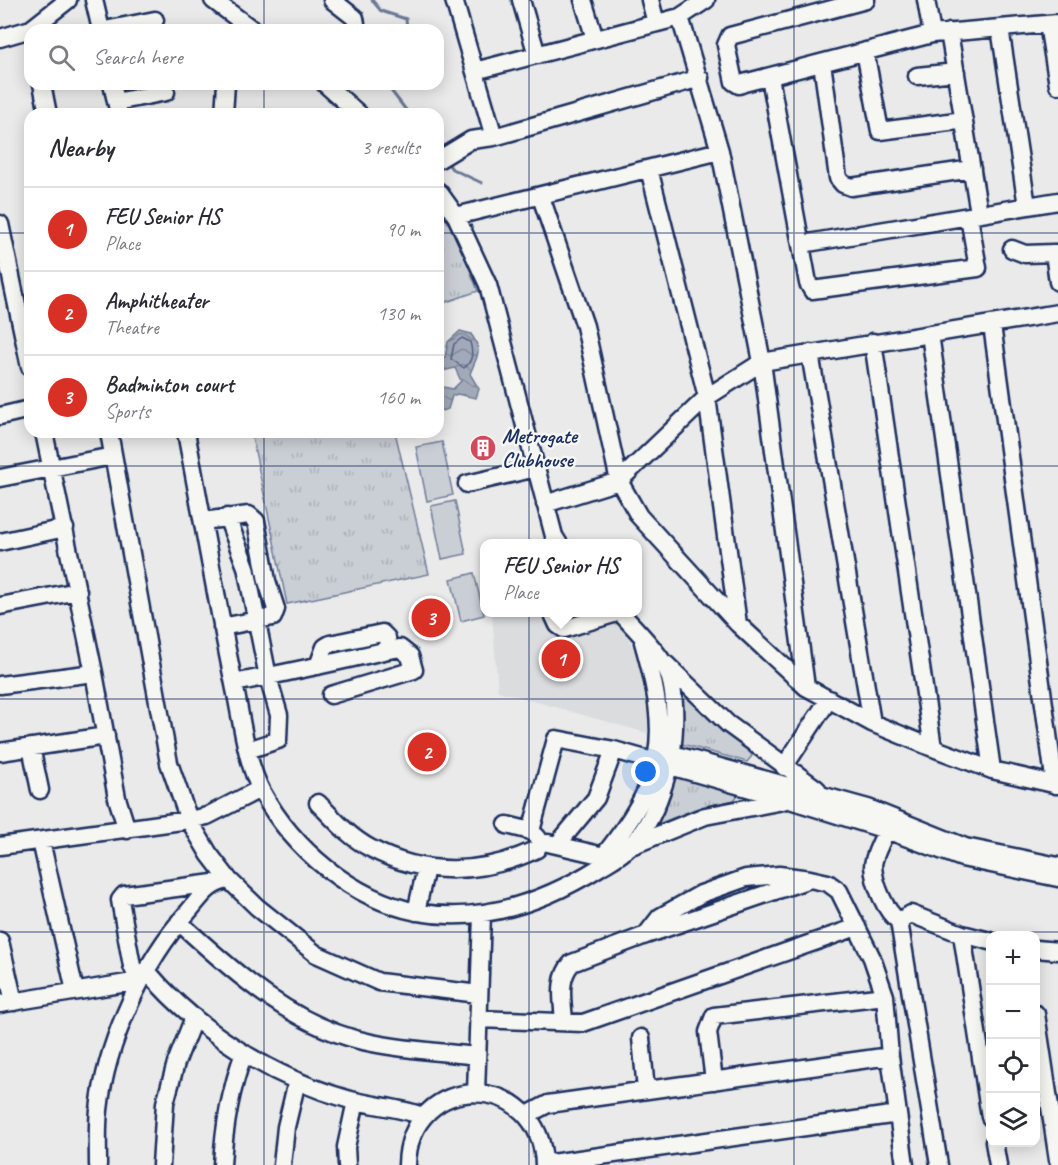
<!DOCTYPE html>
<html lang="en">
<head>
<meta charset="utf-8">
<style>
	:root { --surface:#fff; --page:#f7f7f7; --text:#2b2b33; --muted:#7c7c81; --line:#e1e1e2; --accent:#d93025 }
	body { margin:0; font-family:Caveat,sans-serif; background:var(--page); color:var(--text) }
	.controls { position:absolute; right:18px; bottom:18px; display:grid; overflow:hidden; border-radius:12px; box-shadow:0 3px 15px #0003 }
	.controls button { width:54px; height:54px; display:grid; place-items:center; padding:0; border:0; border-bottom:2px solid var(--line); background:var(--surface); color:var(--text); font:30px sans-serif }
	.you { position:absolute; left:646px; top:772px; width:21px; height:21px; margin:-15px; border:4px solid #fff; border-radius:50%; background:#1a73e8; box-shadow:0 0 0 9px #1a73e833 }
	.badge { display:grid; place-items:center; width:39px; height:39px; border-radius:50%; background:var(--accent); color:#fff; font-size:20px; font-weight:700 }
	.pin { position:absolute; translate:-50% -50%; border:3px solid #fff; box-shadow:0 2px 6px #0006 }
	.popup { position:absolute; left:480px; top:539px; width:162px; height:78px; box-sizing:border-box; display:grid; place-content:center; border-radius:12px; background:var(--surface); filter:drop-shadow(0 2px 4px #0005); font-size:20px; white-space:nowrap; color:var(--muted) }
	.popup b { font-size:22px; color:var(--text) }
	.popup::after { content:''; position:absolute; left:50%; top:100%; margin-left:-12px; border:12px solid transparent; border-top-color:var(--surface) }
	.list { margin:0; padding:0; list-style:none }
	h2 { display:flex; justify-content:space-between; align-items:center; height:78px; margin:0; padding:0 24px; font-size:26px }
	h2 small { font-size:20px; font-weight:400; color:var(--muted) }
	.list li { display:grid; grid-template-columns:39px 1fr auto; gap:18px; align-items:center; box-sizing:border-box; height:84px; padding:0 24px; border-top:2px solid var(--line) }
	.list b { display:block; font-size:22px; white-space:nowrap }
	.list p { margin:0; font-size:20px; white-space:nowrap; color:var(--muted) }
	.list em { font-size:20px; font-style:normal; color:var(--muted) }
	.icon { flex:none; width:33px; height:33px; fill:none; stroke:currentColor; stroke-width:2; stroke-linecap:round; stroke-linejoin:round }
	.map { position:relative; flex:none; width:1058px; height:1165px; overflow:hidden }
	.search { position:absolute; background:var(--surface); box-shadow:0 3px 15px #0003; left:24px; top:24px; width:420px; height:66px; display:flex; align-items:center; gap:15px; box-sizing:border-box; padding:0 21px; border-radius:18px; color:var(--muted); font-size:22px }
	.panel { position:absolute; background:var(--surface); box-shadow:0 3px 15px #0003; left:24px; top:108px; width:420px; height:330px; border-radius:18px }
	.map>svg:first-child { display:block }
	.built { fill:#dadcde }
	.grass { fill:url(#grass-tufts); stroke:#727e9a; stroke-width:1.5 }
	.pitch { fill:#caced5; stroke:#727e9a; stroke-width:1.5 }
	.water { fill:url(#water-waves); stroke:#6c7995; stroke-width:1.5 }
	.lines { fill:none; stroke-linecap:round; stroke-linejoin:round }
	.shore { stroke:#516083; stroke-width:1.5 }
	.stream { stroke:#6c7995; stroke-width:3 }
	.minor-casing { stroke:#1b2f5e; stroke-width:21 }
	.minor { stroke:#f6f6f2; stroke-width:16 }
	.grid { fill:none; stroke:#1b2f5e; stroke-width:1.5; stroke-opacity:0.55 }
	.labels { text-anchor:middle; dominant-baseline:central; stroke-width:5; stroke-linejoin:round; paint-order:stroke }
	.poi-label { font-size:21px; font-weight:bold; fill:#1b2f5e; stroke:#f6f6f2; text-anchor:start }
</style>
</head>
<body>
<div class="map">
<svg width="1058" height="1165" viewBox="0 0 1058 1165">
	<defs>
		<pattern id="grass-tufts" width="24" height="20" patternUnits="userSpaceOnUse" patternTransform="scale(1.5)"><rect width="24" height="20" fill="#caced5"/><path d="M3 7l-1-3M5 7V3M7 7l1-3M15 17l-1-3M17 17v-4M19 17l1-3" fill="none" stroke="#adb1b9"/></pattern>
		<pattern id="water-waves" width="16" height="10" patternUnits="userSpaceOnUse" patternTransform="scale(1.5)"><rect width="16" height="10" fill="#a2aaba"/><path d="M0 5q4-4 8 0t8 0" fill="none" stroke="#838b9a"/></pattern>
	</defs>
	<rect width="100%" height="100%" fill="#e9eae9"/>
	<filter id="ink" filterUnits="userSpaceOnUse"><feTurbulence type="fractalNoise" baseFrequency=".0167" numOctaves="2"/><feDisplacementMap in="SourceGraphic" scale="12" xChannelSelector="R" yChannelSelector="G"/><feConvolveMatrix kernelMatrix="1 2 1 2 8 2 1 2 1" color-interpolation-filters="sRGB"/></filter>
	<g filter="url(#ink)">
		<path class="built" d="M492 613H606L626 632 637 658 648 714 647 733 498 691Z"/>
		<path class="grass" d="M438 205 459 241 478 291 438 305Z
			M251 432H395L429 574 287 604Z
			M680 690 747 748 752 756 747 762 678 743Z
			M676 771 737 789 738 795 734 800 695 809 658 824 654 818Z"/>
		<path class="pitch" d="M442 442 453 495 427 501 416 447Z
			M455 501 466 554 442 559 431 506Z
			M474 573 484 615 461 621 451 579Z"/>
		<path class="water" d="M460 331 471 334C484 352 476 357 470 374L479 389 476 398 457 394 452 396 448 409 443 411 438 408V386L453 389 461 381 455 368 438 372V360L445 357 448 342Z"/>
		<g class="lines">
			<path class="shore" d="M462 338 470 342C473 353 473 361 464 368L451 359 454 344Z"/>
			<path class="stream" d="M372 0 381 11 406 19 407 30
				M386 84 409 114
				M446 161 452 169 482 183"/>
			<defs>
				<path id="minor" d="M94 0 101 30
					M213 0 253 30
					M332 0 355 18 357 30
					M454 0 494 137 700 78
					M521 0 537 55
					M583 0 595 39
					M650 0 656 23
					M706 0 680 17 720 151
					M866 0 730 36 726 45 734 82 739 85 744 83 932 34 1058 23
					M926 0 932 34
					M1048 24 1058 85
					M1000 28 1027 206
					M105 30 155 20
					M949 32 979 213
					M0 38 31 29 68 0
					M865 51 880 131 964 120
					M822 63 838 178 843 184 851 187 972 169
					M475 71 680 17
					M917 76 956 72
					M770 77 808 283 812 290 978 268 969 217
					M42 84 48 114
					M112 84 119 114
					M325 84 359 114
					M116 102 166 92
					M224 114 226 84
					M438 160 471 140 494 137
					M649 169 707 397 738 624
					M438 191 456 216 488 285 554 536 559 544
					M541 197 585 326 619 481 639 516 738 624 806 687 872 723 933 748 992 770 1058 785
					M456 216 720 151 762 362 806 687
					M0 224 30 367
					M802 244 1058 201
					M1012 249 1025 254 1054 253
					M1058 253H1054L1058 282
					M992 325 1055 785
					M930 334 992 770
					M873 342 933 748
					M810 353 872 723
					M0 416 30 409
					M44 432 94 673 117 798 127 830
					M109 432 169 763 189 820 209 854 229 880 257 907 316 954 379 982 479 994
					M186 432C202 517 217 603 235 689 242 722 246 762 262 792 293 849 352 899 417 912 482 924 546 901 600 867 610 861 622 855 630 846 657 820 673 764 674 728 675 708 674 678 662 661 651 644 634 628 620 612
					M0 478 113 456
					M467 484 536 468
					M545 504 619 481 707 397 762 362 1058 313
					M227 517 246 567 268 677 279 715 278 740 248 750
					M203 521 249 515 256 521 267 581 276 609 273 617 222 627
					M0 542 65 528
					M0 606 78 591
					M552 612 558 625 564 629 620 612
					M666 664 728 724 817 789
					M234 683C285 673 337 662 388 650L387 638 382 633 330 644 325 647 318 666
					M0 685 94 673
					M331 695 414 670 410 656 400 648 388 650
					M31 747 40 790
					M658 750 868 808 965 847 1058 866
					M0 752 106 736
					M784 767 829 699
					M318 803C334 819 349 837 370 848 424 877 483 875 537 849
					M507 825 531 831
					M886 830C883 840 873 856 873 866 874 883 885 912 899 921
					M538 838 531 831 556 739 614 750 790 800 886 830 962 858 1058 878
					M41 841 75 991
					M548 843 604 856 611 860
					M557 845 596 798 614 750
					M0 846 189 820 207 816 260 789
					M631 846 705 816 783 801
					M601 859C665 780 671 739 643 642
					M810 879 646 935 660 917 701 894 746 878 779 875 810 879 828 883 839 891 872 958 885 996 890 1056 905 1165
					M416 912 426 868
					M899 921 939 1165
					M899 921 911 914 962 934 990 941
					M179 922C233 972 296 1029 372 1043 406 1050 442 1052 477 1056
					M962 934 990 1117
					M0 941 14 1002
					M1036 949 1058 951
					M146 970C196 1030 271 1077 347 1099 372 1106 399 1107 423 1116
					M0 1004 139 981 132 966 120 900 124 895 213 883
					M1036 1014 1058 1160
					M478 1019 583 1023 857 927
					M564 1022C563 1001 557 979 572 963L646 935
					M641 1038 646 1090
					M714 1081 708 1032 714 1016 885 996
					M476 1093 482 914
					M527 1115 548 1104 890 1056
					M994 1142 998 1165
					M544 1164 898 1114
					M98 1165C98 1147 97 1128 99 1110 106 1043 143 962 188 912 202 896 207 884 229 880
					M161 1165 165 1103 176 1063 194 1017
					M222 1165C224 1125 230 1091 244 1053
					M282 1165 286 1127 297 1081
					M347 1165 346 1147 356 1101
					M407 1165C409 1069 542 1070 544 1165"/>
			</defs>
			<use href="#minor" class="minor-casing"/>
			<use href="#minor" class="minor"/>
		</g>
	</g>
	<path class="grid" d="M264 0V30M529 0V1165M794 0V1165M264 84V114M0 233H30M438 233H1058M264 432V1165M0 466H1058M0 699H1058M0 932H1058"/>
	<defs>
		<symbol id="building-disc" viewBox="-11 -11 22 22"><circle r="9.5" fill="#d1495b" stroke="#f6f6f2"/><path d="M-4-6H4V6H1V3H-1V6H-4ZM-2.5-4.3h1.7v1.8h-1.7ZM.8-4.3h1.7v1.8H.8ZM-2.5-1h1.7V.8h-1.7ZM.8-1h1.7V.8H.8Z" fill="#fff"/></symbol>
	</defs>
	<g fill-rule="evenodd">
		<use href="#building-disc" x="468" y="433" width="30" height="30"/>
	</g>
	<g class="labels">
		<g class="poi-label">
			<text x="502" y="436">Metrogate<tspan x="502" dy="24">Clubhouse</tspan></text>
		</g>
	</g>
</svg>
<div class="controls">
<button>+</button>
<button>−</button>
<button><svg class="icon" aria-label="locate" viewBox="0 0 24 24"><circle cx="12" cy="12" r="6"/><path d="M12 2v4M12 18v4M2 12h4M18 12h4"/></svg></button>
<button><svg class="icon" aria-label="layers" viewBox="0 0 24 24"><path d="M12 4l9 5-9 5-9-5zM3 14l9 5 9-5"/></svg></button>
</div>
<div class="you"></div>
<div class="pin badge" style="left:561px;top:659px">1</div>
<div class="popup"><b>FEU Senior HS</b>Place</div>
<div class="pin badge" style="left:427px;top:752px">2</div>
<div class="pin badge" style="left:431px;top:618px">3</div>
<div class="search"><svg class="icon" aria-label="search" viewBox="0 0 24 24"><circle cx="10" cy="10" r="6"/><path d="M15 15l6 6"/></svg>Search here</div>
<section class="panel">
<h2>Nearby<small>3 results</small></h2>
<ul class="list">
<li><span class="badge">1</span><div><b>FEU Senior HS</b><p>Place</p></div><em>90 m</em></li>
<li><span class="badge">2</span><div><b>Amphitheater</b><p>Theatre</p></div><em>130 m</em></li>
<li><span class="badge">3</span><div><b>Badminton court</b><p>Sports</p></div><em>160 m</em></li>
</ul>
</section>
</div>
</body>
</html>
